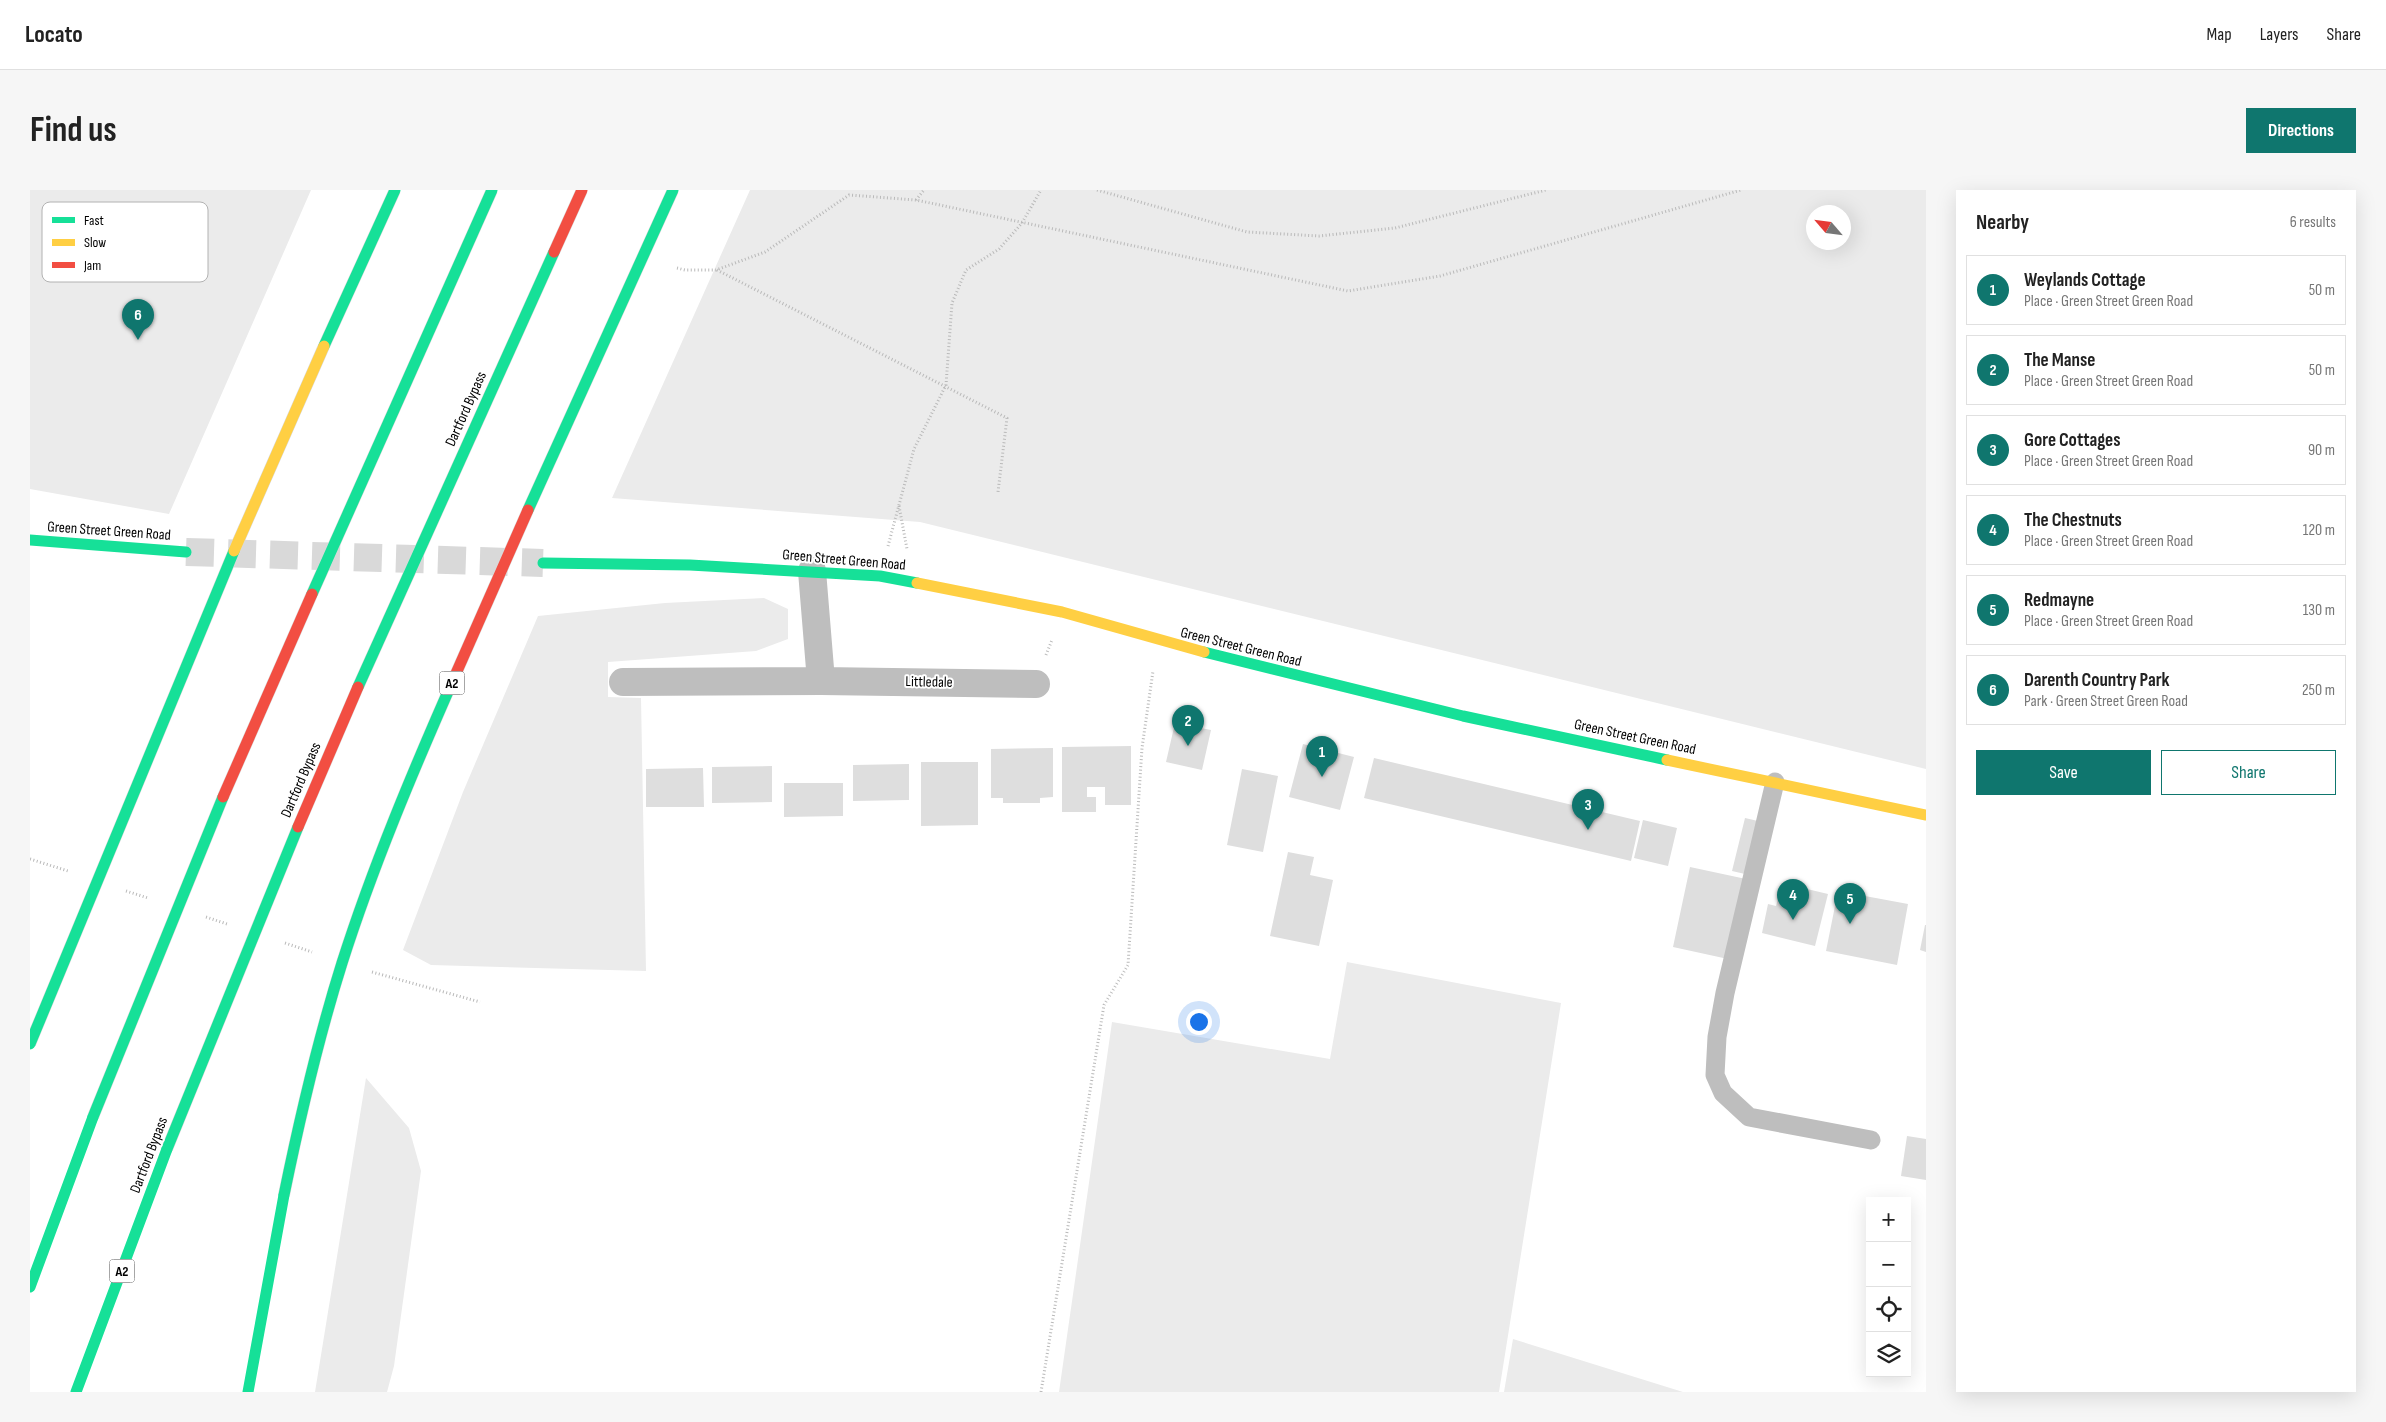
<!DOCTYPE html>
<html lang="en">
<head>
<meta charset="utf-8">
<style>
	:root { --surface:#fff; --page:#f6f6f6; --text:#222; --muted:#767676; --line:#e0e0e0; --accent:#0f766e }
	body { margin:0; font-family:"Sofia Sans Condensed",sans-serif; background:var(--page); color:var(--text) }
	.controls { position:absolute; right:15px; bottom:15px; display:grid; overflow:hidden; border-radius:0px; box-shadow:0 5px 20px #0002 }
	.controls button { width:45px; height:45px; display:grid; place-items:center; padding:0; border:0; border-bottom:1px solid var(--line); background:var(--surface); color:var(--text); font:25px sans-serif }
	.compass { position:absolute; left:1776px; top:15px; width:45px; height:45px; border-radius:50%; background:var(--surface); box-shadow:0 5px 20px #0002; rotate:298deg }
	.you { position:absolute; left:1168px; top:831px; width:18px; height:18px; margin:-12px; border:4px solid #fff; border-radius:50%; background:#1a73e8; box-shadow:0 0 0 8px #1a73e833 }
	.badge { display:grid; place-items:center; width:32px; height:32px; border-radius:50%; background:var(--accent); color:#fff; font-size:16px; font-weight:700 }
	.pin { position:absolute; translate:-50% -41px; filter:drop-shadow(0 1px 2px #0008) }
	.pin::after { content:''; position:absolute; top:26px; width:18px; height:15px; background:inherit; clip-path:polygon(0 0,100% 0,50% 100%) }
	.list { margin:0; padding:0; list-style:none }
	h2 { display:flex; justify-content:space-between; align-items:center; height:65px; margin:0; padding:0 20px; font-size:21px }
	h2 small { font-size:16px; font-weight:400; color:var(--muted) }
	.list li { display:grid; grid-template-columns:32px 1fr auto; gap:15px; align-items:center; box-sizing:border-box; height:70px; margin:0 10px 10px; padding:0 10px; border:1px solid var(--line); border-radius:0px }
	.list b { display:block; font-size:19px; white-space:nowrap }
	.list p { margin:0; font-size:16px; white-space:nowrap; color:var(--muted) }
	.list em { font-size:16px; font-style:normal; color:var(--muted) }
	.actions { display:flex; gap:10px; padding:15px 20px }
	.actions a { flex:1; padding:11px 0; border:1px solid var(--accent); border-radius:0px; text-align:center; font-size:18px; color:var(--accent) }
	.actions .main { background:var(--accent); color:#fff }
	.icon { flex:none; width:28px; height:28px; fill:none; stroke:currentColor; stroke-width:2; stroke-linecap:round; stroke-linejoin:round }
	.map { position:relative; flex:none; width:1896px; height:1202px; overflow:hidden; border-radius:0px }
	header { display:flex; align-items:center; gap:30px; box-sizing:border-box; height:70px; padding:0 25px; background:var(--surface); border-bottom:1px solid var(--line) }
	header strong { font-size:24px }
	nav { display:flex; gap:28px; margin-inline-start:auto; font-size:18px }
	.intro { display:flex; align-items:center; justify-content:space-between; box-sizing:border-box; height:120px; padding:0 30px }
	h1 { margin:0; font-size:35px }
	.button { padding:12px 22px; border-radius:0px; background:var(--accent); color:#fff; font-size:18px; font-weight:700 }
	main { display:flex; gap:30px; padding:0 30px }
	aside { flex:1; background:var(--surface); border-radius:0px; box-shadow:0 5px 20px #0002 }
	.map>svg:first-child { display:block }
	.green { fill:#ebebeb; fill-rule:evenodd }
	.building { fill:#dedede }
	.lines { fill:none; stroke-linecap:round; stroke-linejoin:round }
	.secondary-tunnel { stroke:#d9d9d9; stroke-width:28; stroke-dasharray:28 14; stroke-linecap:butt }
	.path { stroke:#b9b9b9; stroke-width:3; stroke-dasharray:1 2.5; stroke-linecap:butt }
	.lane { stroke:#bebebe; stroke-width:19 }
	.street { stroke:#bebebe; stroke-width:28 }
	.fast { stroke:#16e098; stroke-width:11 }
	.slow { stroke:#ffcf43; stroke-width:11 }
	.fast-bridge-casing { stroke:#dbdbdb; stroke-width:12; stroke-linecap:butt }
	.slow-bridge-casing { stroke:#dbdbdb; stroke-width:12; stroke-linecap:butt }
	.jam-bridge-casing { stroke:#dbdbdb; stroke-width:12; stroke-linecap:butt }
	.fast-bridge { stroke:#16e098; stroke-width:11 }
	.slow-bridge { stroke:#ffcf43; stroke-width:11 }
	.jam-bridge { stroke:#f24e42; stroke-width:11 }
	.labels { text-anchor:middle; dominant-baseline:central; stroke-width:4; stroke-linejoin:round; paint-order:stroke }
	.shield { fill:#fff; stroke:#4c4c4c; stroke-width:1 }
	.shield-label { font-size:14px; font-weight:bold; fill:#000 }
	.street-label { font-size:15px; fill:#000; stroke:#fff }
	.key { fill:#fff; stroke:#b2b2b2; stroke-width:1 }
	.key-label { font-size:14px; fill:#000 }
</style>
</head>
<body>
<header>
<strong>Locato</strong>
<nav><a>Map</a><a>Layers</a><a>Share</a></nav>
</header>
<div class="intro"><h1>Find us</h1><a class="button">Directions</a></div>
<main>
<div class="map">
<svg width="1896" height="1202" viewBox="0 0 1896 1202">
	<rect width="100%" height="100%" fill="#fff"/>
	<path class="green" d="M0 0H281L139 324 0 299Z
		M720 0H1896V579L890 332 582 308ZM1784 22H1814V52H1784Z
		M734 408 758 419V449L726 461 578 472V507L611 508 616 781 401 775 373 760 433 602 508 426 635 413Z
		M1317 772 1531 813 1469 1202H1029L1082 832 1300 869Z
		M336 888 379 938 391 981 364 1176 357 1202H285Z
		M1483 1149 1653 1202H1474Z"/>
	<path class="building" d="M1145 533 1181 540 1172 580 1136 572Z
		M1273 554 1324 567 1310 620 1259 607Z
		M1101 556V615H1075V597H1057V607H1066V622H1032V557Z
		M1023 558V607L1010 608V613H973V608H961V559Z
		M1344 568 1610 631 1601 671 1334 608Z
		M891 572H948V635L891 636Z
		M879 574V610L823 611V575Z
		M742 576V612L682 613V577Z
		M673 578 674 617H616V579Z
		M1212 579 1248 586 1233 662 1197 655Z
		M754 593H813V626L754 627Z
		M1715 628 1728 631 1715 684 1702 681Z
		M1613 630 1647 638 1638 676 1604 668Z
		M1258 662 1284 667 1280 685 1303 690 1289 756 1240 746Z
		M1660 677 1716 689 1698 769 1643 757Z
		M1752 693 1798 704 1785 756 1732 743 1738 714 1746 716Z
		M1808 701 1878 714 1867 775 1796 761Z
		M1895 735H1896V762L1890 760Z
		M1877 946 1896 949V990L1871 986Z"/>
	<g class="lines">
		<path class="secondary-tunnel" d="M156 362 513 373"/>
		<path class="path" d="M1067 0 1217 42 1289 46 1365 38 1516 0
			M886 10 894 0
			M647 78 655 80H686L735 62 819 5 886 10 1318 101 1410 86 1711 0
			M687 80 977 228 968 302
			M869 316 877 359
			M858 356 884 259 916 195 922 113 936 80 969 59 992 33 1011 0
			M1016 465 1022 450
			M0 669 38 681
			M96 701 118 708
			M176 727 197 734
			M255 753 282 762
			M342 782 450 812
			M1011 1202 1074 815 1098 775 1112 558 1123 481"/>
		<path class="lane" d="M1745 592 1695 803 1687 847 1685 885 1693 903 1719 927 1841 950"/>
		<path class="street" d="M782 381 791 491
			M593 492 791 491 1006 494"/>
		<path class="fast" d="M0 350 156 362
			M513 373 660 375 850 386 887 393
			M1174 462 1433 526 1637 570
			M0 1097 63 927
			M46 1202 137 959
			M218 1202 254 1005"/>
		<path class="slow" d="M887 393 1032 422 1174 462
			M1637 570 1896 625"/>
		<defs>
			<path id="fast-bridge" d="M294 156 365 0
				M498 320 643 0
				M282 404 462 0
				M328 497 524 62
				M0 854 204 361
				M63 927 193 607
				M137 959 268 637
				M254 1005C270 927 288 849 312 773 343 676 383 581 424 488"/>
			<path id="slow-bridge" d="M204 361 294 156"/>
			<path id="jam-bridge" d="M524 62 552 0
				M424 488 498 320
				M193 607 282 404
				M268 637 328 497"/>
		</defs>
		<use href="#fast-bridge" class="fast-bridge-casing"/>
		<use href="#slow-bridge" class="slow-bridge-casing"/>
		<use href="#jam-bridge" class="jam-bridge-casing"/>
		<use href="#fast-bridge" class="fast-bridge"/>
		<use href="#slow-bridge" class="slow-bridge"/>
		<use href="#jam-bridge" class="jam-bridge"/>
	</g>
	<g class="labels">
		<g class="shield">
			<rect x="409.5" y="481.5" width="25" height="23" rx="4"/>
			<rect x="79.5" y="1069.5" width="25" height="23" rx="4"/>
		</g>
		<g class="shield-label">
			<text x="422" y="493">A2</text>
			<text x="92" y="1081">A2</text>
		</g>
		<g class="street-label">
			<text transform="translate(436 219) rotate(-66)">Dartford Bypass</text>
			<text transform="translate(79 341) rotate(4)">Green Street Green Road</text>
			<text transform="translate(814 370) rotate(5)">Green Street Green Road</text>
			<text transform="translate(1211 457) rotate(14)">Green Street Green Road</text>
			<text transform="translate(899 492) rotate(1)">Littledale</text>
			<text transform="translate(1605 547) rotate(12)">Green Street Green Road</text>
			<text transform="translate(271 590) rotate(-67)">Dartford Bypass</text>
			<text transform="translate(119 965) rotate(-69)">Dartford Bypass</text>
		</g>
	</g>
	<rect x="12" y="12" width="166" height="80" rx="8" class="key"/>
	<rect x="22" y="27" width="23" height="6" fill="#16e098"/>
	<rect x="22" y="49" width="23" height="7" fill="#ffcf43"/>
	<rect x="22" y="72" width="23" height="6" fill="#f24e42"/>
	<g class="key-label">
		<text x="54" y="35">Fast</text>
		<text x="54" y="57">Slow</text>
		<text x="54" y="80">Jam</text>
	</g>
</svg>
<div class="controls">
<button>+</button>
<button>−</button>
<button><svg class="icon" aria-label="locate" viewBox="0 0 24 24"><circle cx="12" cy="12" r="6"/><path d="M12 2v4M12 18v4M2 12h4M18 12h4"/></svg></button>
<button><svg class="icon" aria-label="layers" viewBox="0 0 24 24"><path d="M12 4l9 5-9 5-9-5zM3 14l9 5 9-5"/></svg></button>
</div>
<svg class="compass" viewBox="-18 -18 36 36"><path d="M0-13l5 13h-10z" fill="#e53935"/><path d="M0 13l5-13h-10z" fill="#767676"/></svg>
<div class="you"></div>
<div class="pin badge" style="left:1292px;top:587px">1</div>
<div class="pin badge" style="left:1158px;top:556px">2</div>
<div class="pin badge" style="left:1558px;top:640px">3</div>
<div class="pin badge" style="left:1763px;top:730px">4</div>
<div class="pin badge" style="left:1820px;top:734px">5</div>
<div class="pin badge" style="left:108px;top:150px">6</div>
</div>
<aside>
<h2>Nearby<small>6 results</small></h2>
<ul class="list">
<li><span class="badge">1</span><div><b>Weylands Cottage</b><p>Place · Green Street Green Road</p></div><em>50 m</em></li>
<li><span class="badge">2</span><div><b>The Manse</b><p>Place · Green Street Green Road</p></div><em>50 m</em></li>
<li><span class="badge">3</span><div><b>Gore Cottages</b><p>Place · Green Street Green Road</p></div><em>90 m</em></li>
<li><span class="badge">4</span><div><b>The Chestnuts</b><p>Place · Green Street Green Road</p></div><em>120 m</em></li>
<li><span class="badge">5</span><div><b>Redmayne</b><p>Place · Green Street Green Road</p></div><em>130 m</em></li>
<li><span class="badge">6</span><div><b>Darenth Country Park</b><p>Park · Green Street Green Road</p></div><em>250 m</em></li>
</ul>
<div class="actions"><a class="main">Save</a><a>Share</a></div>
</aside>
</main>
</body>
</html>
